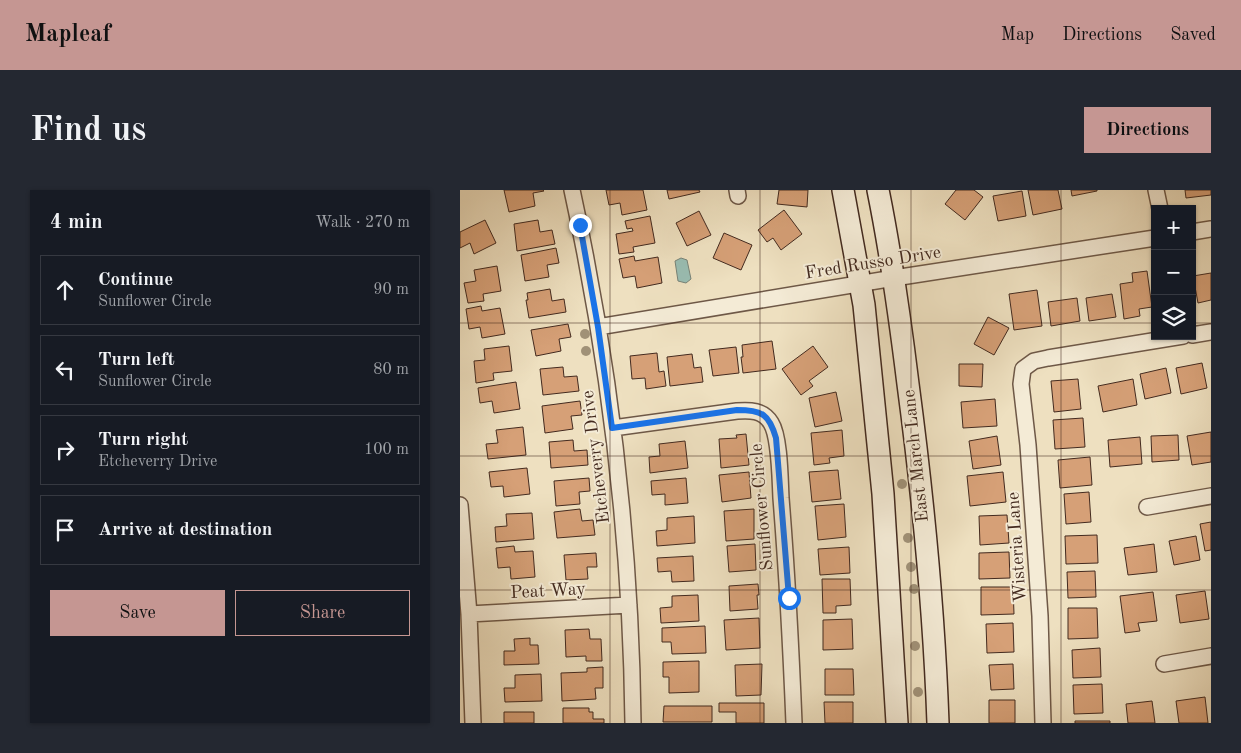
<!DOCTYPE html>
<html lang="en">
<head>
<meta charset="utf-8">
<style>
	:root { --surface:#171b24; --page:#242831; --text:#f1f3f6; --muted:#9ea1a6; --line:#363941; --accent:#c59692 }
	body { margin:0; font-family:"Old Standard TT",serif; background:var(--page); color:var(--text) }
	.controls { position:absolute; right:15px; top:15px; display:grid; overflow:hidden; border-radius:0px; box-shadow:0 1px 4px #0004 }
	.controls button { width:45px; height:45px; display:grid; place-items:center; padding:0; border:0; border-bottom:1px solid var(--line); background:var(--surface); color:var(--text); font:25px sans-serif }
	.stop { position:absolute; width:15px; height:15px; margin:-11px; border:4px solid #1a73e8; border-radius:50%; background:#fff }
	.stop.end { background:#1a73e8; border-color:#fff; box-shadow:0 1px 5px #0008 }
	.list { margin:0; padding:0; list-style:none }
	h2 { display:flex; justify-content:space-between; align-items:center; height:65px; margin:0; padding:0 20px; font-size:21px }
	h2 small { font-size:16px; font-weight:400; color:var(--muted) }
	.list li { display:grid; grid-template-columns:32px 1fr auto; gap:15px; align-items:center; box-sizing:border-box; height:70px; margin:0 10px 10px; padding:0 10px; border:1px solid var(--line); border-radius:0px }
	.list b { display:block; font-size:19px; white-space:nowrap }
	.list p { margin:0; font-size:16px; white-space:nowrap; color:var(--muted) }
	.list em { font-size:16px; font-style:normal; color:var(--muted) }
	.actions { display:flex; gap:10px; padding:15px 20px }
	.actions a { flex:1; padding:11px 0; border:1px solid var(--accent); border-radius:0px; text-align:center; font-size:18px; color:var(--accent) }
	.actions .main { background:var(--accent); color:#111 }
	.icon { flex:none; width:28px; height:28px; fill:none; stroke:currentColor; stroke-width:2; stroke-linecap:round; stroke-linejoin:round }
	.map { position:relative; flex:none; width:751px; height:533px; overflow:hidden; border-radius:0px }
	header { display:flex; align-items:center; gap:30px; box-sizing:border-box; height:70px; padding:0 25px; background:var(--accent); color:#111 }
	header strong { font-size:24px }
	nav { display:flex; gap:28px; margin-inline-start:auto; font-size:18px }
	.intro { display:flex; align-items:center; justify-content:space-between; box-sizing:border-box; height:120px; padding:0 30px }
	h1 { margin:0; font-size:35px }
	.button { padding:12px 22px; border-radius:0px; background:var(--accent); color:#111; font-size:18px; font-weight:700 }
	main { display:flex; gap:30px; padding:0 30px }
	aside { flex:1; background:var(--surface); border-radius:0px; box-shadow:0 1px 4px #0004 }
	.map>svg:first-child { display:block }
	.water { fill:#99bdb2; stroke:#778277 }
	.building { fill:#d6a077; stroke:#432a1f }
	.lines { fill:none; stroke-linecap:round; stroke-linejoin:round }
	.minor-casing { stroke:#6e5847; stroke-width:18 }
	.secondary-casing { stroke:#432a1f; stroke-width:24 }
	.minor { stroke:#f4ebd6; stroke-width:15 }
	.secondary { stroke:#f4ebd6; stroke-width:21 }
	.tree { fill:#a09177 }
	.route { stroke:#1a73e8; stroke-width:6 }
	.grid { fill:none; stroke:#432a1f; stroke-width:1; stroke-opacity:0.55 }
	.labels { text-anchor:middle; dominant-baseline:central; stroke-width:4; stroke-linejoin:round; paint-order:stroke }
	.street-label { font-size:18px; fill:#432a1f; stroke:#f4ebd6 }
</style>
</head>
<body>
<header>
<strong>Mapleaf</strong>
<nav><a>Map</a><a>Directions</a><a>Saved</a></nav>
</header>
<div class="intro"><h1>Find us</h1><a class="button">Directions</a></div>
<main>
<aside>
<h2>4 min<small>Walk · 270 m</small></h2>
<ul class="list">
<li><svg class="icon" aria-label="ahead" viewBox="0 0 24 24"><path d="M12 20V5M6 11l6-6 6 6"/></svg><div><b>Continue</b><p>Sunflower Circle</p></div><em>90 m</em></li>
<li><svg class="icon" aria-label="left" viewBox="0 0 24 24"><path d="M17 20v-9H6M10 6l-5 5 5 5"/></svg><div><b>Turn left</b><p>Sunflower Circle</p></div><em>80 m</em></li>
<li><svg class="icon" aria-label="right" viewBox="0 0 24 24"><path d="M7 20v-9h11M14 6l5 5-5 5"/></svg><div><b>Turn right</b><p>Etcheverry Drive</p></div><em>100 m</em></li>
<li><svg class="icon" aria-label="arrive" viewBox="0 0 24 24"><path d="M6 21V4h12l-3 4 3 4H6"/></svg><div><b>Arrive at destination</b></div></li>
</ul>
<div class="actions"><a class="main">Save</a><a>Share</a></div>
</aside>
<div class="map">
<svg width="751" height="533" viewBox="0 0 751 533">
	<rect width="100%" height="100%" fill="#eee0c0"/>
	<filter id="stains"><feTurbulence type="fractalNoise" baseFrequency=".004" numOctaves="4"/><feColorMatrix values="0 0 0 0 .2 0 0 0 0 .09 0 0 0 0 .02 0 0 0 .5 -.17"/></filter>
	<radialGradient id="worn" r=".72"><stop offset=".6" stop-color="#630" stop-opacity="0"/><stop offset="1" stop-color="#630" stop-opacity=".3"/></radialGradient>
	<path class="water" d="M221 68 227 70 231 89 226 93 218 91 215 71Z"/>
	<path class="building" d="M44 0H83L84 1 73 3 75 16 49 22Z
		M146 0H183L187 20 162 25 160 13 149 15Z
		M207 0H239L240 2 209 9Z
		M319 0H348L347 17 317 14Z
		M496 0H514L523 7 505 30 485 14Z
		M568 0H598L602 19 573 25Z
		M611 0H637V1L612 6Z
		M725 0H751V5L726 8Z
		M562 1 566 26 538 31 533 6Z
		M324 20 342 44 321 60 313 48 307 52 298 40Z
		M239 21 251 45 227 56 216 33Z
		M190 26 195 53 173 57 174 62 159 64 156 44 173 41 172 38 167 39 165 31Z
		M25 30 36 53 14 64 10 53 0 58V42Z
		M78 30 80 42 92 40 95 54 57 61 54 34Z
		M264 43 292 55 281 80 253 68Z
		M96 58 99 73 87 75 89 87 65 91 61 65Z
		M174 66 175 71 198 67 202 93 177 98 175 86 163 88 159 69Z
		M37 76 41 101 23 104 24 111 8 113 4 93 16 91 14 80Z
		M687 81 692 117 679 119 680 126 664 129 660 94 673 92 672 83Z
		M751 83V110L738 113 733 86Z
		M90 99 92 111 104 109 106 122 69 128 66 110H68L67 103Z
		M577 100 582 136 554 140 549 104Z
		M652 104 656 127 629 131 626 108Z
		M617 108 620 131 591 136 588 112Z
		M21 116 22 121 40 118 45 144 22 148 20 137 9 139 6 119Z
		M528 127 549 138 534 165 514 154Z
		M108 134 111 147 99 149 101 161 76 166 71 140Z
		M312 151 316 179 283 183 281 167H283L282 155Z
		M49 156 52 181 33 183 34 190 16 193 14 171 25 170 24 159Z
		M353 156 368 177 349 191 353 196 341 205 322 179Z
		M276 157 279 183 253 186 249 160Z
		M197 163 199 182 204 181 206 196 186 199 185 188 172 189 170 166Z
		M232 164 234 178 241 177 243 192 210 196 207 167Z
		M742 173 747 198 721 204 716 178Z
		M499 174H523L522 197 499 196Z
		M103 177 104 187 117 186 119 201 83 205 80 179Z
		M706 178 711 203 685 209 680 184Z
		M618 189 621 219 594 222 591 191Z
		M673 189 677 215 643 222 638 196Z
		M56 192 60 219 34 223 32 211 20 213 18 198Z
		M376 202 382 231 355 237 349 208Z
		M535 209 537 236 503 238 501 212Z
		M120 211 122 225 111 226 113 239 85 243 82 216Z
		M623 228 625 257 595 259 593 230Z
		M63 237 66 265 28 269 26 254 38 253 36 240Z
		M382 240 384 266 369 268 370 273 354 275 351 243Z
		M751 242V272L732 275 727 246Z
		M286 244 289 275 261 278 259 249 277 248 276 245Z
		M718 245 719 270 692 272 691 246Z
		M537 246 541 275 513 279 509 251Z
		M680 247 682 274 650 277 648 250Z
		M113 250 114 261 127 260 128 275 91 278 89 252Z
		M225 251 228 278 190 283 189 267 200 266 199 254Z
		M630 267 632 295 600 298 598 270Z
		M67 278 70 304 44 307 43 296 31 297 29 282Z
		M378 280 381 309 352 312 349 282Z
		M289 282 291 308 262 312 259 285Z
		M543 282 546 312 510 316 507 286Z
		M129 288 130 301 119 302 120 314 96 316 94 291Z
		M226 288 228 313 205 315V304L192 305 191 291Z
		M629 302 631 332 606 334 604 304Z
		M384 314 386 347 358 350 355 316Z
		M120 319 122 331 133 330 135 345 97 348 94 322Z
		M294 319V349L266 351 264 321Z
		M72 323 74 349 36 352 35 337 47 336 46 324Z
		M547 325 549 353 520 355 519 326Z
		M234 326 235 353 197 356 196 341 207 340V328Z
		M751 332V360L745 361 740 334Z
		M637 345 638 373 606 374 605 346Z
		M736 346 740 370 714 375 709 351Z
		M295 354 296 380 269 382 267 356Z
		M694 354 697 382 668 385 664 358Z
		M54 356 55 362 73 361 75 387 51 389 50 377 38 378 36 358Z
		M389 357 390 383 360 385 358 359Z
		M549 362 550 388 519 389V363Z
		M136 363 137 377H127L128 389 106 390 104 365Z
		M233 366 234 391 212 392 211 381 198 382 197 368Z
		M635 381 636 407 608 408 607 382Z
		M362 389H390L391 415 376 416V423H363Z
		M298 394 299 405H297L298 419 270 421 269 396Z
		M521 397H553L554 424 521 425Z
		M745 401 749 429 720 433 716 405Z
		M693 402 697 431 678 433 680 441 665 443 660 406Z
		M238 405 239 431 201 433 200 418 212 417V406Z
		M608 418H637L638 448 608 449Z
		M299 428 300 458 266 460 264 430Z
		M392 429 393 459 363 460V430Z
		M553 433 554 462 527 463 526 434Z
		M245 436 246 463 212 464 211 452H202V438Z
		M129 439 130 449H141L142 471H126V466L106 467 105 440Z
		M70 448V455H78L79 474 44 475V461H55L54 449Z
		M640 458 641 487 613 488 612 460Z
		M239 471V502L209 503V487H203V472Z
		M302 474 301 505 276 506 275 475Z
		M553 474 554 499 531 500 529 475Z
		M143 477V498H135L136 509 102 511 101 483 127 482V478Z
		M365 479H393L394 505H365Z
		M81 484 82 511 45 512 44 498H55V485Z
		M642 494 643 523 614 524 613 495Z
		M745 507 748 533H719L716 511Z
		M529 510H555V533H529Z
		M692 511 695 533H668L666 514Z
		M364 512H393V533H365Z
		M259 513H304V533H276V522H259Z
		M204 516H252V532H203Z
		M103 518H129V522H133V529H144V533H103Z
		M44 522H74V533H44Z
		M615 531H650V533H615Z"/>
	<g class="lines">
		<defs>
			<path id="minor" d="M112 0C150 175 171 354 173 533
				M277 0 278 6
				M696 0 700 19
				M732 42 751 39
				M138 137 434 88 695 48
				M732 145 751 142
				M153 238 277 221C290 220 303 220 311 233 320 247 320 290 321 308 327 383 331 458 334 533
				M0 315 9 424 13 533
				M687 317 751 306
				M9 424 169 415
				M704 474 751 466
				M583 533 580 426 568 255 561 194 563 179 574 171 588 168 723 146"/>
			<path id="secondary" d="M383 0 404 115 423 304 437 533
				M418 0C431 64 440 129 448 194 463 307 474 420 478 533"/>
		</defs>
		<use href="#minor" class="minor-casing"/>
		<use href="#secondary" class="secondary-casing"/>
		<use href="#minor" class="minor"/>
		<use href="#secondary" class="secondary"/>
	</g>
	<g class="tree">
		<circle cx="125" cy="144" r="5"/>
		<circle cx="126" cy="161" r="5"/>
		<circle cx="442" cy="294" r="5"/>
		<circle cx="448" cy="348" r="5"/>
		<circle cx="451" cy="377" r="5"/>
		<circle cx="454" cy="399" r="5"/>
		<circle cx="455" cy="456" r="5"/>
		<circle cx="458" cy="502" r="5"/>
	</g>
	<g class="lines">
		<path class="route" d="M120 35 138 137 152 238 277 220C302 220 309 224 316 248L329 408"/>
	</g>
	<path class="grid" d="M150 0V533M300 0V533M451 0V533M601 0V533M0 133H695M732 133H751M0 266H751M0 400H751"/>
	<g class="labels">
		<g class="street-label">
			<text transform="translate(413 73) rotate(-9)">Fred Russo Drive</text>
			<text transform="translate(456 266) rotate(-96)">East March Lane</text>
			<text transform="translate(136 267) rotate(-97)">Etcheverry Drive</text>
			<text transform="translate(302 317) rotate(-95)">Sunflower Circle</text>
			<text transform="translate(557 357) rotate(-94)">Wisteria Lane</text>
			<text transform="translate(88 401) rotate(-3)">Peat Way</text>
		</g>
	</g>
	<rect width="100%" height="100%" filter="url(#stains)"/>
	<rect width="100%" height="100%" fill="url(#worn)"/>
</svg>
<div class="controls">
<button>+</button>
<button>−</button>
<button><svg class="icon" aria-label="layers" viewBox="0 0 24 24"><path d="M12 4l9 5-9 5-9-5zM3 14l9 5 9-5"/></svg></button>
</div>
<div class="stop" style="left:329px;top:408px"></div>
<div class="stop end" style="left:120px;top:35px"></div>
</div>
</main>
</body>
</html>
